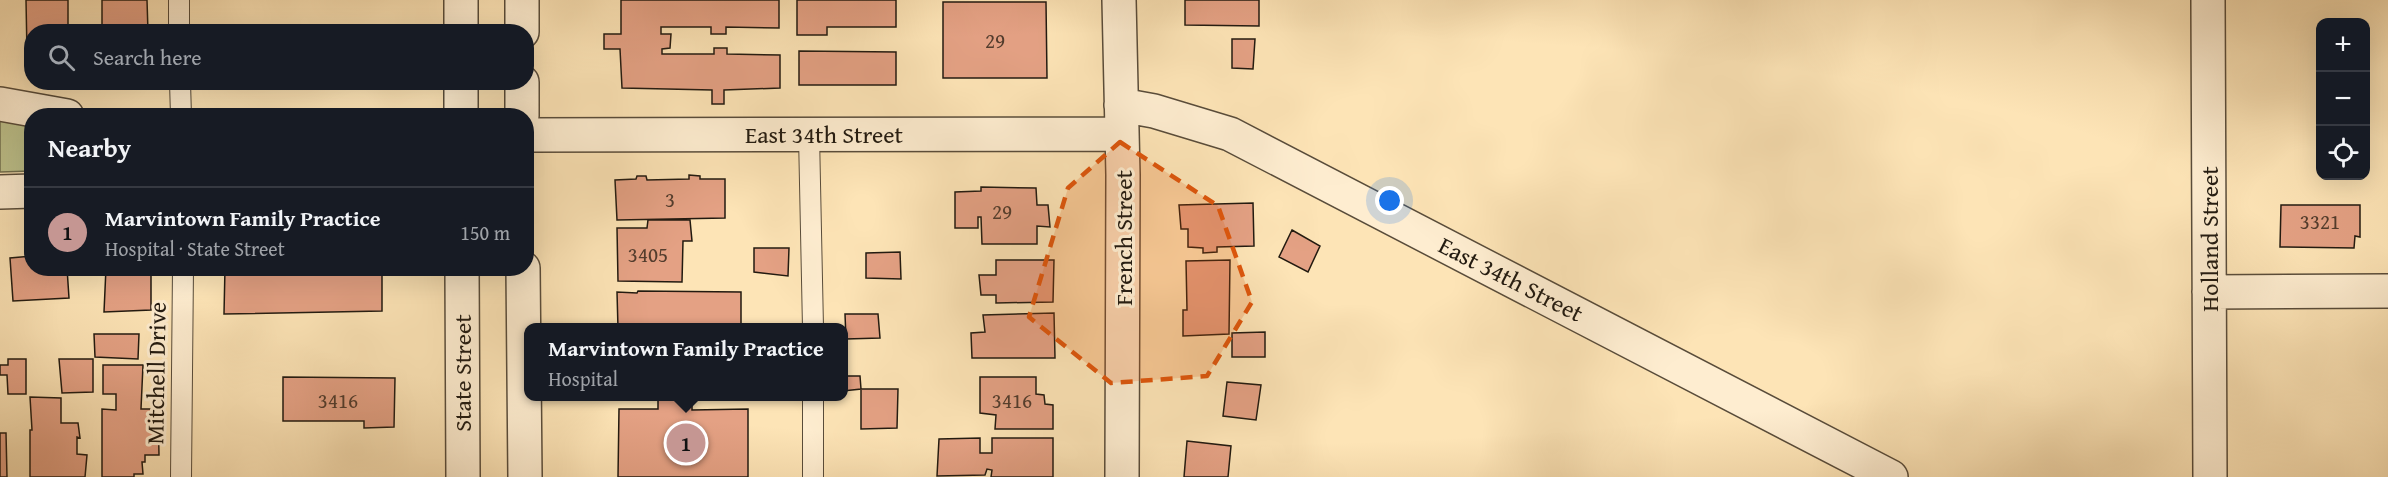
<!DOCTYPE html>
<html lang="en">
<head>
<meta charset="utf-8">
<style>
	:root { --surface:#171b24; --page:#242831; --text:#f1f3f6; --muted:#9ea1a6; --line:#363941; --accent:#c59692 }
	body { margin:0; font-family:"Gentium Book Plus",serif; background:var(--page); color:var(--text) }
	.controls { position:absolute; right:18px; top:18px; display:grid; overflow:hidden; border-radius:12px; box-shadow:0 6px 24px #0002 }
	.controls button { width:54px; height:54px; display:grid; place-items:center; padding:0; border:0; border-bottom:2px solid var(--line); background:var(--surface); color:var(--text); font:30px sans-serif }
	.you { position:absolute; left:1390px; top:201px; width:21px; height:21px; margin:-15px; border:4px solid #fff; border-radius:50%; background:#1a73e8; box-shadow:0 0 0 9px #1a73e833 }
	.badge { display:grid; place-items:center; width:39px; height:39px; border-radius:50%; background:var(--accent); color:#111; font-size:20px; font-weight:700 }
	.pin { position:absolute; translate:-50% -50%; border:3px solid #fff; box-shadow:0 2px 6px #0006 }
	.popup { position:absolute; left:524px; top:323px; width:324px; height:78px; box-sizing:border-box; display:grid; place-content:center; border-radius:12px; background:var(--surface); filter:drop-shadow(0 2px 4px #0005); font-size:20px; white-space:nowrap; color:var(--muted) }
	.popup b { font-size:22px; color:var(--text) }
	.popup::after { content:''; position:absolute; left:50%; top:100%; margin-left:-12px; border:12px solid transparent; border-top-color:var(--surface) }
	.list { margin:0; padding:0; list-style:none }
	h2 { display:flex; justify-content:space-between; align-items:center; height:78px; margin:0; padding:0 24px; font-size:26px }
	h2 small { font-size:20px; font-weight:400; color:var(--muted) }
	.list li { display:grid; grid-template-columns:39px 1fr auto; gap:18px; align-items:center; box-sizing:border-box; height:90px; padding:0 24px; border-top:2px solid var(--line) }
	.list b { display:block; font-size:22px; white-space:nowrap }
	.list p { margin:0; font-size:20px; white-space:nowrap; color:var(--muted) }
	.list em { font-size:20px; font-style:normal; color:var(--muted) }
	.icon { flex:none; width:33px; height:33px; fill:none; stroke:currentColor; stroke-width:2; stroke-linecap:round; stroke-linejoin:round }
	.map { position:relative; flex:none; width:2388px; height:477px; overflow:hidden }
	.search { position:absolute; background:var(--surface); box-shadow:0 6px 24px #0002; left:24px; top:24px; width:510px; height:66px; display:flex; align-items:center; gap:15px; box-sizing:border-box; padding:0 21px; border-radius:24px; color:var(--muted); font-size:22px }
	.panel { position:absolute; background:var(--surface); box-shadow:0 6px 24px #0002; left:24px; top:108px; width:510px; height:168px; border-radius:24px }
	.map>svg:first-child { display:block }
	.green { fill:#bfc48e; stroke:#706f4f; stroke-width:1.5 }
	.building { fill:#e4a184; stroke:#221a10; stroke-width:1.5 }
	.lines { fill:none; stroke-linecap:round; stroke-linejoin:round }
	.service-casing { stroke:#594c3a; stroke-width:22 }
	.minor-casing { stroke:#594c3a; stroke-width:36 }
	.tertiary-casing { stroke:#594c3a; stroke-width:36 }
	.service { stroke:#feedd0; stroke-width:20 }
	.minor { stroke:#feedd0; stroke-width:33 }
	.tertiary { stroke:#feedd0; stroke-width:33 }
	.marked { fill:#de560c; fill-opacity:0.2; stroke:#de560c; stroke-width:4.5; stroke-dasharray:12 8; stroke-linejoin:round }
	.labels { text-anchor:middle; dominant-baseline:central; stroke-width:6; stroke-linejoin:round; paint-order:stroke }
	.number-label { font-size:21px; fill:#523c2d }
	.street-label { font-size:24px; fill:#221a10; stroke:#feedd0 }
</style>
</head>
<body>
<div class="map">
<svg width="2388" height="477" viewBox="0 0 2388 477">
	<rect width="100%" height="100%" fill="#fde4b6"/>
	<filter id="stains"><feTurbulence type="fractalNoise" baseFrequency=".00333" numOctaves="4"/><feColorMatrix values="0 0 0 0 .2 0 0 0 0 .09 0 0 0 0 .02 0 0 0 .5 -.17"/></filter>
	<radialGradient id="worn" r=".72"><stop offset=".6" stop-color="#630" stop-opacity="0"/><stop offset="1" stop-color="#630" stop-opacity=".3"/></radialGradient>
	<path class="green" d="M0 118 31 122V171L0 172Z"/>
	<path class="building" d="M26 0H68V32H32V53H27Z
		M102 0H147L148 32H102Z
		M621 0H779V28L726 27V34H711V27H661V34H671L670 48 662 49V54H714V48H727V54L780 55V88L724 90V104H712V90L622 88 620 49H604V34H621Z
		M797 0H896V27H827V35H797Z
		M1185 0H1259V26L1185 25Z
		M943 2H1046L1047 78H943Z
		M1232 39H1255L1253 69 1232 68Z
		M799 51 896 52V85H799Z
		M689 175 700 176V179H725V218L617 220 615 180 636 179 637 176H646L647 180 689 179Z
		M981 187 1036 188 1037 205H1048L1050 227 1037 226V244H982L981 217H978V228H955V192L981 191Z
		M1253 203 1254 246 1217 247V252L1203 253V248L1188 247V229H1181L1179 205Z
		M2281 205H2360V237L2355 236 2354 248 2280 247Z
		M648 220H690L692 241H683L682 282 618 281 617 228H647Z
		M1292 230 1320 246 1308 272 1279 257Z
		M754 248H789L788 276 754 272Z
		M900 252 901 279 866 278V253Z
		M32 256V268H67L69 298 13 301 10 258Z
		M996 260H1054L1053 302 996 303V295H981L979 275H996Z
		M1230 260 1229 334 1183 336V310H1187L1186 261Z
		M106 268H151V310L104 312Z
		M225 268H382V311L224 314Z
		M638 291 741 292V328H618L617 292 637 293Z
		M1054 313 1055 358H972L971 333 985 332 983 315Z
		M845 314H878L880 338 846 339Z
		M1265 332V357H1232V333Z
		M94 334H139L138 359 95 357Z
		M8 359H26V394H8L7 375H0V365H8Z
		M59 359H93V392L62 393Z
		M103 365H143L141 409H158L159 455H145V462H142L143 474H134V477H102V409L116 410V394H103Z
		M843 376H860L861 389 843 391Z
		M283 377 395 378 394 427 364 428V421H283Z
		M980 377H1036V394L1044 395 1045 404 1053 405V429H995L996 415 980 413Z
		M1227 382 1261 385 1256 420 1223 416Z
		M861 389H898L897 428 861 429Z
		M658 396H692V410L748 409V477H618L619 409H658Z
		M30 397 61 398V423H78L80 438 77 437V454L87 455 85 477H30V430H32Z
		M0 433H6L7 477H0Z
		M980 438V453H992V438H1053V477H991L992 470 987 469 985 475 937 476 939 439Z
		M1187 441 1231 446 1228 477H1184Z"/>
	<g class="lines">
		<defs>
			<path id="service" d="M179 0V32
				M180 82 181 116
				M809 135 813 328
				M181 477 183 268
				M813 477V396"/>
			<path id="minor" d="M1119 0 1123 175 1122 477
				M2208 0 2210 477
				M0 104 67 116
				M1121 105 1154 111 1230 134 1891 477
				M526 135 1122 134
				M0 192 32 191
				M2209 292 2388 291"/>
			<path id="tertiary" d="M461 0V32
				M522 0V32
				M461 82V116
				M522 82V116
				M462 268 463 477
				M523 268 525 477"/>
		</defs>
		<use href="#service" class="service-casing"/>
		<use href="#minor" class="minor-casing"/>
		<use href="#tertiary" class="tertiary-casing"/>
		<use href="#service" class="service"/>
		<use href="#minor" class="minor"/>
		<use href="#tertiary" class="tertiary"/>
	</g>
	<path class="marked" d="M1120 142 1218 206 1252 302 1207 376 1111 383 1029 317 1068 188Z"/>
	<g class="labels">
		<g class="number-label">
			<text x="995" y="40">29</text>
			<text x="670" y="199">3</text>
			<text x="1002" y="211">29</text>
			<text x="2320" y="221">3321</text>
			<text x="648" y="254">3405</text>
			<text x="338" y="400">3416</text>
			<text x="1012" y="400">3416</text>
		</g>
		<g class="street-label">
			<text x="824" y="134">East 34th Street</text>
			<text transform="translate(1123 238) rotate(-90)">French Street</text>
			<text transform="translate(2209 239) rotate(-90)">Holland Street</text>
			<text transform="translate(1511 279) rotate(27)">East 34th Street</text>
			<text transform="translate(156 373) rotate(-89)">Mitchell Drive</text>
			<text transform="translate(462 373) rotate(-90)">State Street</text>
		</g>
	</g>
	<rect width="100%" height="100%" filter="url(#stains)"/>
	<rect width="100%" height="100%" fill="url(#worn)"/>
</svg>
<div class="controls">
<button>+</button>
<button>−</button>
<button><svg class="icon" aria-label="locate" viewBox="0 0 24 24"><circle cx="12" cy="12" r="6"/><path d="M12 2v4M12 18v4M2 12h4M18 12h4"/></svg></button>
</div>
<div class="you"></div>
<div class="pin badge" style="left:686px;top:443px">1</div>
<div class="popup"><b>Marvintown Family Practice</b>Hospital</div>
<div class="search"><svg class="icon" aria-label="search" viewBox="0 0 24 24"><circle cx="10" cy="10" r="6"/><path d="M15 15l6 6"/></svg>Search here</div>
<section class="panel">
<h2>Nearby<small></small></h2>
<ul class="list">
<li><span class="badge">1</span><div><b>Marvintown Family Practice</b><p>Hospital · State Street</p></div><em>150 m</em></li>
</ul>
</section>
</div>
</body>
</html>
